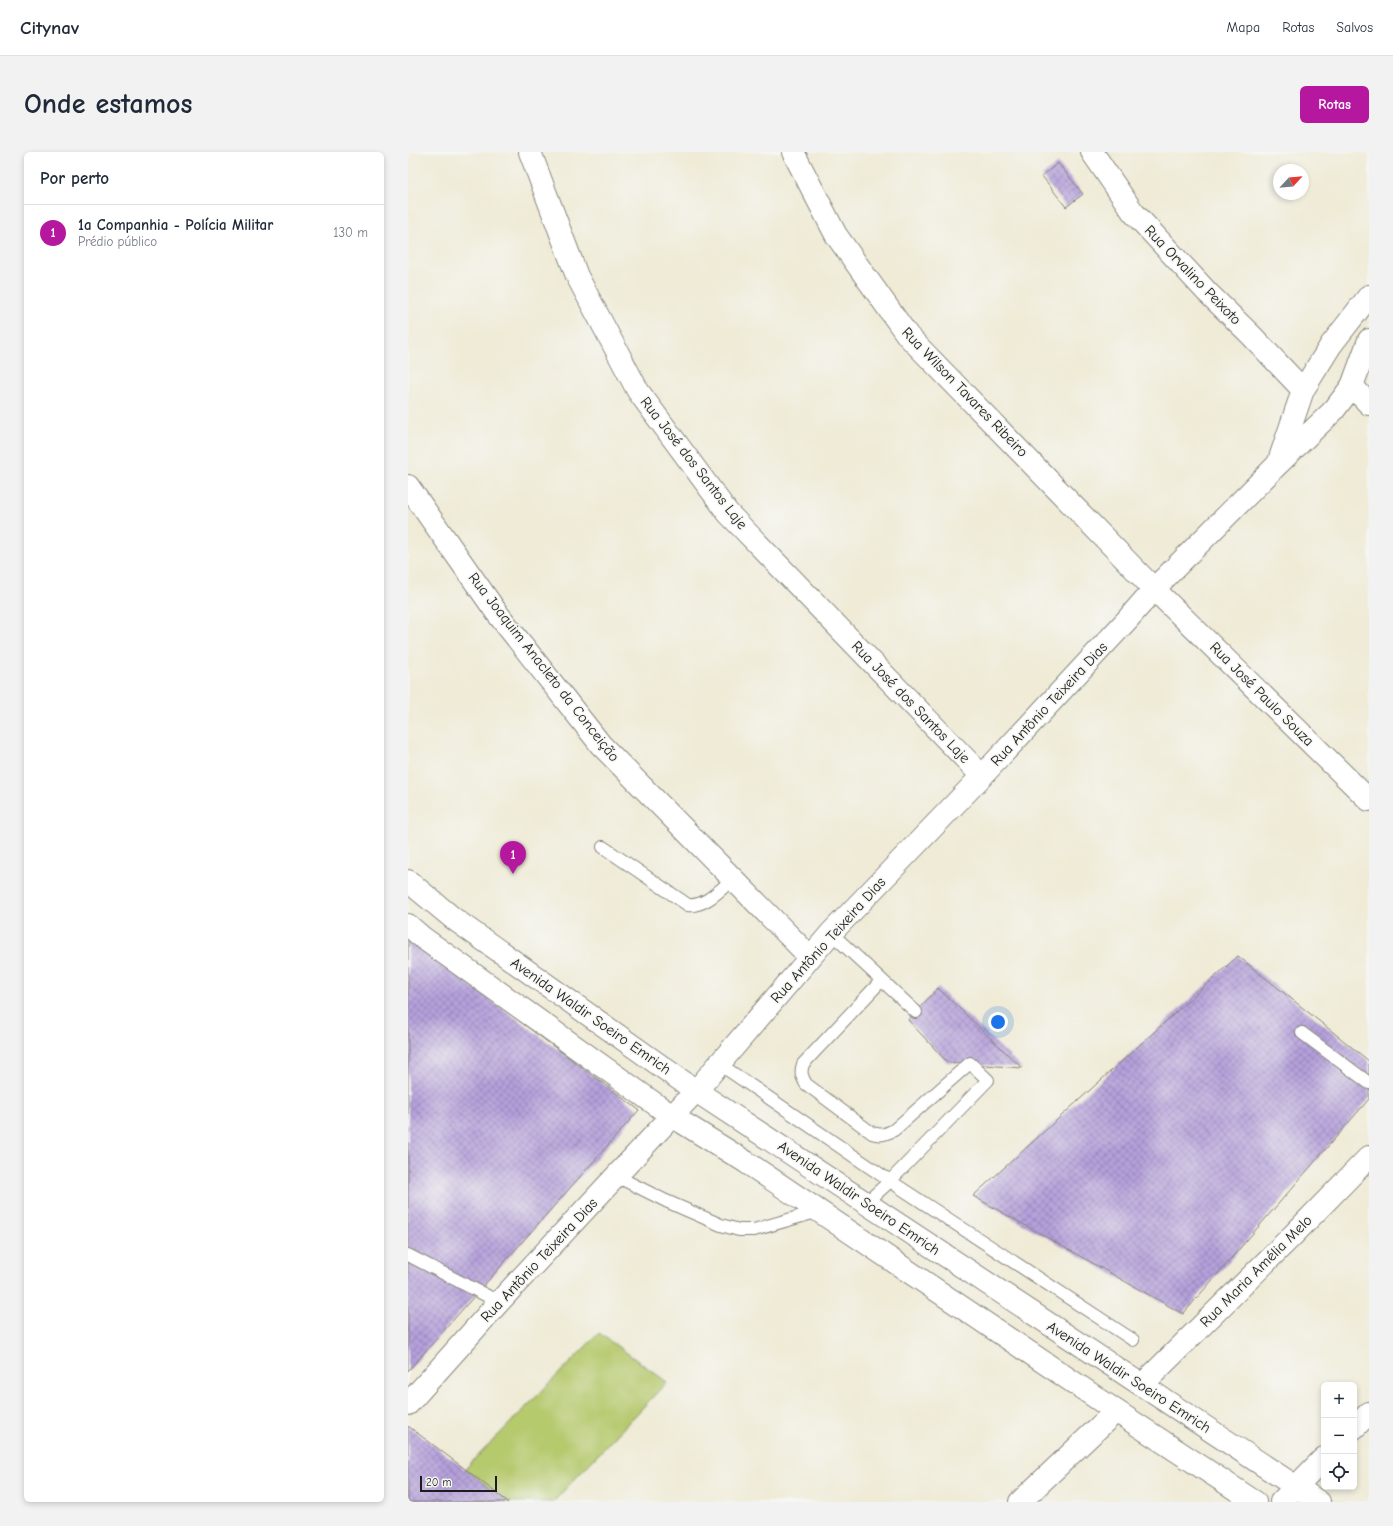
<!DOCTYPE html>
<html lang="pt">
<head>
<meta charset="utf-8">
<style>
	:root { --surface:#fff; --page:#f2f2f3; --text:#1f2937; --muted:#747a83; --line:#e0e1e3; --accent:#b5179e }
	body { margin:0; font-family:"Comic Neue",sans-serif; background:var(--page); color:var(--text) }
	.controls { position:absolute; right:12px; bottom:12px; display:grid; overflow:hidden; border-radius:6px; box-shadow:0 2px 6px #0003 }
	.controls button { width:36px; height:36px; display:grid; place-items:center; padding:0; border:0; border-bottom:1px solid var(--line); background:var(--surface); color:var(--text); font:20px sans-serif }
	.compass { position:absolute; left:865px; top:12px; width:36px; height:36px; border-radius:50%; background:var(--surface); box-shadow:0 2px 6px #0003; rotate:64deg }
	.scale { position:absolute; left:12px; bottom:10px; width:77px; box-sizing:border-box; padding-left:4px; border:2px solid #1c1c1c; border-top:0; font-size:11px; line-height:14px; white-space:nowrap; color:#1c1c1c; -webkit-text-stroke:3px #f6f6f2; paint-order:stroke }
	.you { position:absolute; left:590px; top:870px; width:14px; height:14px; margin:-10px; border:3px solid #fff; border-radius:50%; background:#1a73e8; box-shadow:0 0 0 6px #1a73e833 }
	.badge { display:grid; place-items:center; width:26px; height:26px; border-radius:50%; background:var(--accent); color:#fff; font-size:13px; font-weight:700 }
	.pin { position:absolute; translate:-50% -33px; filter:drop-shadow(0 1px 2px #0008) }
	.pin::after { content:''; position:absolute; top:21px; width:14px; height:12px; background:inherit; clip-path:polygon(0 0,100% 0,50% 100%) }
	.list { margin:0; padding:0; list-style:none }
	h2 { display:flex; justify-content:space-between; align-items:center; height:52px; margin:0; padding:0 16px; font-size:17px }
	h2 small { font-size:13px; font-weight:400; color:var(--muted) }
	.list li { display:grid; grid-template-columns:26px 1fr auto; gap:12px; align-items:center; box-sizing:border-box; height:56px; padding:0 16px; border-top:1px solid var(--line) }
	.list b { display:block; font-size:15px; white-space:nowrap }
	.list p { margin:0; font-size:13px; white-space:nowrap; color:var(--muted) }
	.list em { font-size:13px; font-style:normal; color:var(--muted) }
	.icon { flex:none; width:22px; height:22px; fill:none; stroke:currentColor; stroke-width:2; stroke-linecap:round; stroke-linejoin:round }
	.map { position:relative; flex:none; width:961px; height:1350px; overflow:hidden; border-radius:6px }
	header { display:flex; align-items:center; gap:24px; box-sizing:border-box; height:56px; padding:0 20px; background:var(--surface); border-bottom:1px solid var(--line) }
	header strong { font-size:19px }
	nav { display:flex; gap:22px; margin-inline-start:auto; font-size:14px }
	.intro { display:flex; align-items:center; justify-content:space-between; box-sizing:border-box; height:96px; padding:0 24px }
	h1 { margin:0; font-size:28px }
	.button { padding:10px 18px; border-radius:6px; background:var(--accent); color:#fff; font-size:14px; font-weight:700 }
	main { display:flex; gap:24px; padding:0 24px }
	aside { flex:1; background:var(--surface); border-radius:6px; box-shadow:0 2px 6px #0003 }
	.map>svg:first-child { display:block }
	.park { fill:#b5c96d; stroke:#687244 }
	.building { fill:url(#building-cross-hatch) }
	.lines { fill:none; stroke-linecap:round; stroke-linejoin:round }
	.service-casing { stroke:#86847a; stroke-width:14 }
	.minor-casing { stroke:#86847a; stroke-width:24 }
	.tertiary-casing { stroke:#86847a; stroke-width:24 }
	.secondary-casing { stroke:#86847a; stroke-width:24 }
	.primary-casing { stroke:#86847a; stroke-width:24 }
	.service { stroke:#fff; stroke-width:12 }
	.minor { stroke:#fff; stroke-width:22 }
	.tertiary { stroke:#fff; stroke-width:22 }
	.secondary { stroke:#fff; stroke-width:22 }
	.primary { stroke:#fff; stroke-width:22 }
	.labels { text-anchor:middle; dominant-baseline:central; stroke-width:3; stroke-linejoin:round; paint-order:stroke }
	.street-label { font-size:15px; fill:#1c1c1c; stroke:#f6f6f2 }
</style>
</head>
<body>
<header>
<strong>Citynav</strong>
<nav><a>Mapa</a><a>Rotas</a><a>Salvos</a></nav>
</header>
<div class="intro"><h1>Onde estamos</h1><a class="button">Rotas</a></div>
<main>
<aside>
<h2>Por perto<small></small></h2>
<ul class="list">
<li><span class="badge">1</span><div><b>1a Companhia - Polícia Militar</b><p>Prédio público</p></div><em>130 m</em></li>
</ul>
</aside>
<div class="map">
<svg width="961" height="1350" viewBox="0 0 961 1350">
	<defs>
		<pattern id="building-cross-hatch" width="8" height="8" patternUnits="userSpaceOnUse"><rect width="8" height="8" fill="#b5a0db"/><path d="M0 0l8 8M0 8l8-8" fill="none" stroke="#9282b1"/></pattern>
	</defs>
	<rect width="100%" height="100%" fill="#f6f6f2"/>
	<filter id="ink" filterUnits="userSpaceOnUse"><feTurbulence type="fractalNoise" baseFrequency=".025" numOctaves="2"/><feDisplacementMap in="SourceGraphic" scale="8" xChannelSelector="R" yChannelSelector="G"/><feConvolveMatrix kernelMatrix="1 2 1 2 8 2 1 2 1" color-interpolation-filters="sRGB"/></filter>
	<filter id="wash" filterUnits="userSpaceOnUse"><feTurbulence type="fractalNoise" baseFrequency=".012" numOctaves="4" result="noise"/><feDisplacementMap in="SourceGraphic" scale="16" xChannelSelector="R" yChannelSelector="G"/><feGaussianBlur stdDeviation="0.9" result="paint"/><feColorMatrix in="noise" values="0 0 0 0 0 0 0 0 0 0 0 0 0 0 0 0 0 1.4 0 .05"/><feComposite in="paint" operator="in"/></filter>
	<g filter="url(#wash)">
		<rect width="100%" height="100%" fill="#efebd7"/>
		<path class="park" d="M191 1181 259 1230 145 1350H100L57 1317Z"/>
		<g id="blocks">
			<path class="building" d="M650 11 675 42 658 55 634 24Z
				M0 786 231 958 0 1219Z
				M830 804 961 909V947L775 1162 565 1044Z
				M530 836 614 916 539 910 500 868Z
				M0 1274 57 1317 100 1350H0Z"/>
		</g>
	</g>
	<g filter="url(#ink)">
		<use href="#blocks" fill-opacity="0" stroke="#86847a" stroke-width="1"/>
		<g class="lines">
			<defs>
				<path id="service" d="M195 695 280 753C297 755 313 737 325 727
					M423 781 508 860
					M894 881 961 931
					M310 911 482 1029 725 1188
					M208 1024 258 1049 313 1073 331 1078H346L411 1059
					M458 1051 482 1029 580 928 562 911 486 978C478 982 473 984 464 981L398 932C394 925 392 921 395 912L474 828
					M0 1103 91 1150"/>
				<path id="minor" d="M122 0 169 124 230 239 320 361 574 624
					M385 0 428 83 500 184 746 437 961 648
					M684 0 725 60 799 140 844 184 895 238
					M0 334 89 461 193 593 402 805
					M734 1233 886 1082 961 1005
					M0 1252 91 1150 264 964
					M946 1276 961 1261
					M612 1350 708 1259
					M873 1350 916 1306"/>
				<path id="tertiary" d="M944 234 961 252"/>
				<path id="secondary" d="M871 309 895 238 923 193 961 144
					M264 964 288 939 423 781 574 624 719 468 746 437 870 312 926 258 944 234 961 188"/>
				<path id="primary" d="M0 729 46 767 288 939 911 1350
					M0 773 15 786 264 964 338 1010 708 1259 847 1350"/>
			</defs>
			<use href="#service" class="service-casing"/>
			<use href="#minor" class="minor-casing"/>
			<use href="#tertiary" class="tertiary-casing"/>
			<use href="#secondary" class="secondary-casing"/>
			<use href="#primary" class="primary-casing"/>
			<use href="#service" class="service"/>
			<use href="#minor" class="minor"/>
			<use href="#tertiary" class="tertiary"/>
			<use href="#secondary" class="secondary"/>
			<use href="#primary" class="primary"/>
		</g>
	</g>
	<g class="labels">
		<g class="street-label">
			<text transform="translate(785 123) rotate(46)">Rua Orvalino Peixoto</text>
			<text transform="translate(557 240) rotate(46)">Rua Wilson Tavares Ribeiro</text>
			<text transform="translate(286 311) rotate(52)">Rua José dos Santos Laje</text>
			<text transform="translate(136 515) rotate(52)">Rua Joaquim Anacleto da Conceição</text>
			<text transform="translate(854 542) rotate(45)">Rua José Paulo Souza</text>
			<text transform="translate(503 550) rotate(46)">Rua José dos Santos Laje</text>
			<text transform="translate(641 552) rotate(-47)">Rua Antônio Teixeira Dias</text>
			<text transform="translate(420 788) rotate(-48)">Rua Antônio Teixeira Dias</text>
			<text transform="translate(183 864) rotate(35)">Avenida Waldir Soeiro Emrich</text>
			<text transform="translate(451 1046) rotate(34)">Avenida Waldir Soeiro Emrich</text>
			<text transform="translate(131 1108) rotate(-47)">Rua Antônio Teixeira Dias</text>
			<text transform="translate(848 1119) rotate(-45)">Rua Maria Amélia Melo</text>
			<text transform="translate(721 1225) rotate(33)">Avenida Waldir Soeiro Emrich</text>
		</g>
	</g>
</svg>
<div class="controls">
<button>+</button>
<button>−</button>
<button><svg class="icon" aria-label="locate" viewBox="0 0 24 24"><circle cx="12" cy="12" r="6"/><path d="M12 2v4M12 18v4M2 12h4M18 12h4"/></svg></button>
</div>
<svg class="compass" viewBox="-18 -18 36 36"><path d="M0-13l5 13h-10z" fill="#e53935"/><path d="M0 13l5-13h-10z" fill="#747a83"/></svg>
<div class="scale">20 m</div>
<div class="you"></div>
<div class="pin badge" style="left:105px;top:722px">1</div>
</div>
</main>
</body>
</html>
